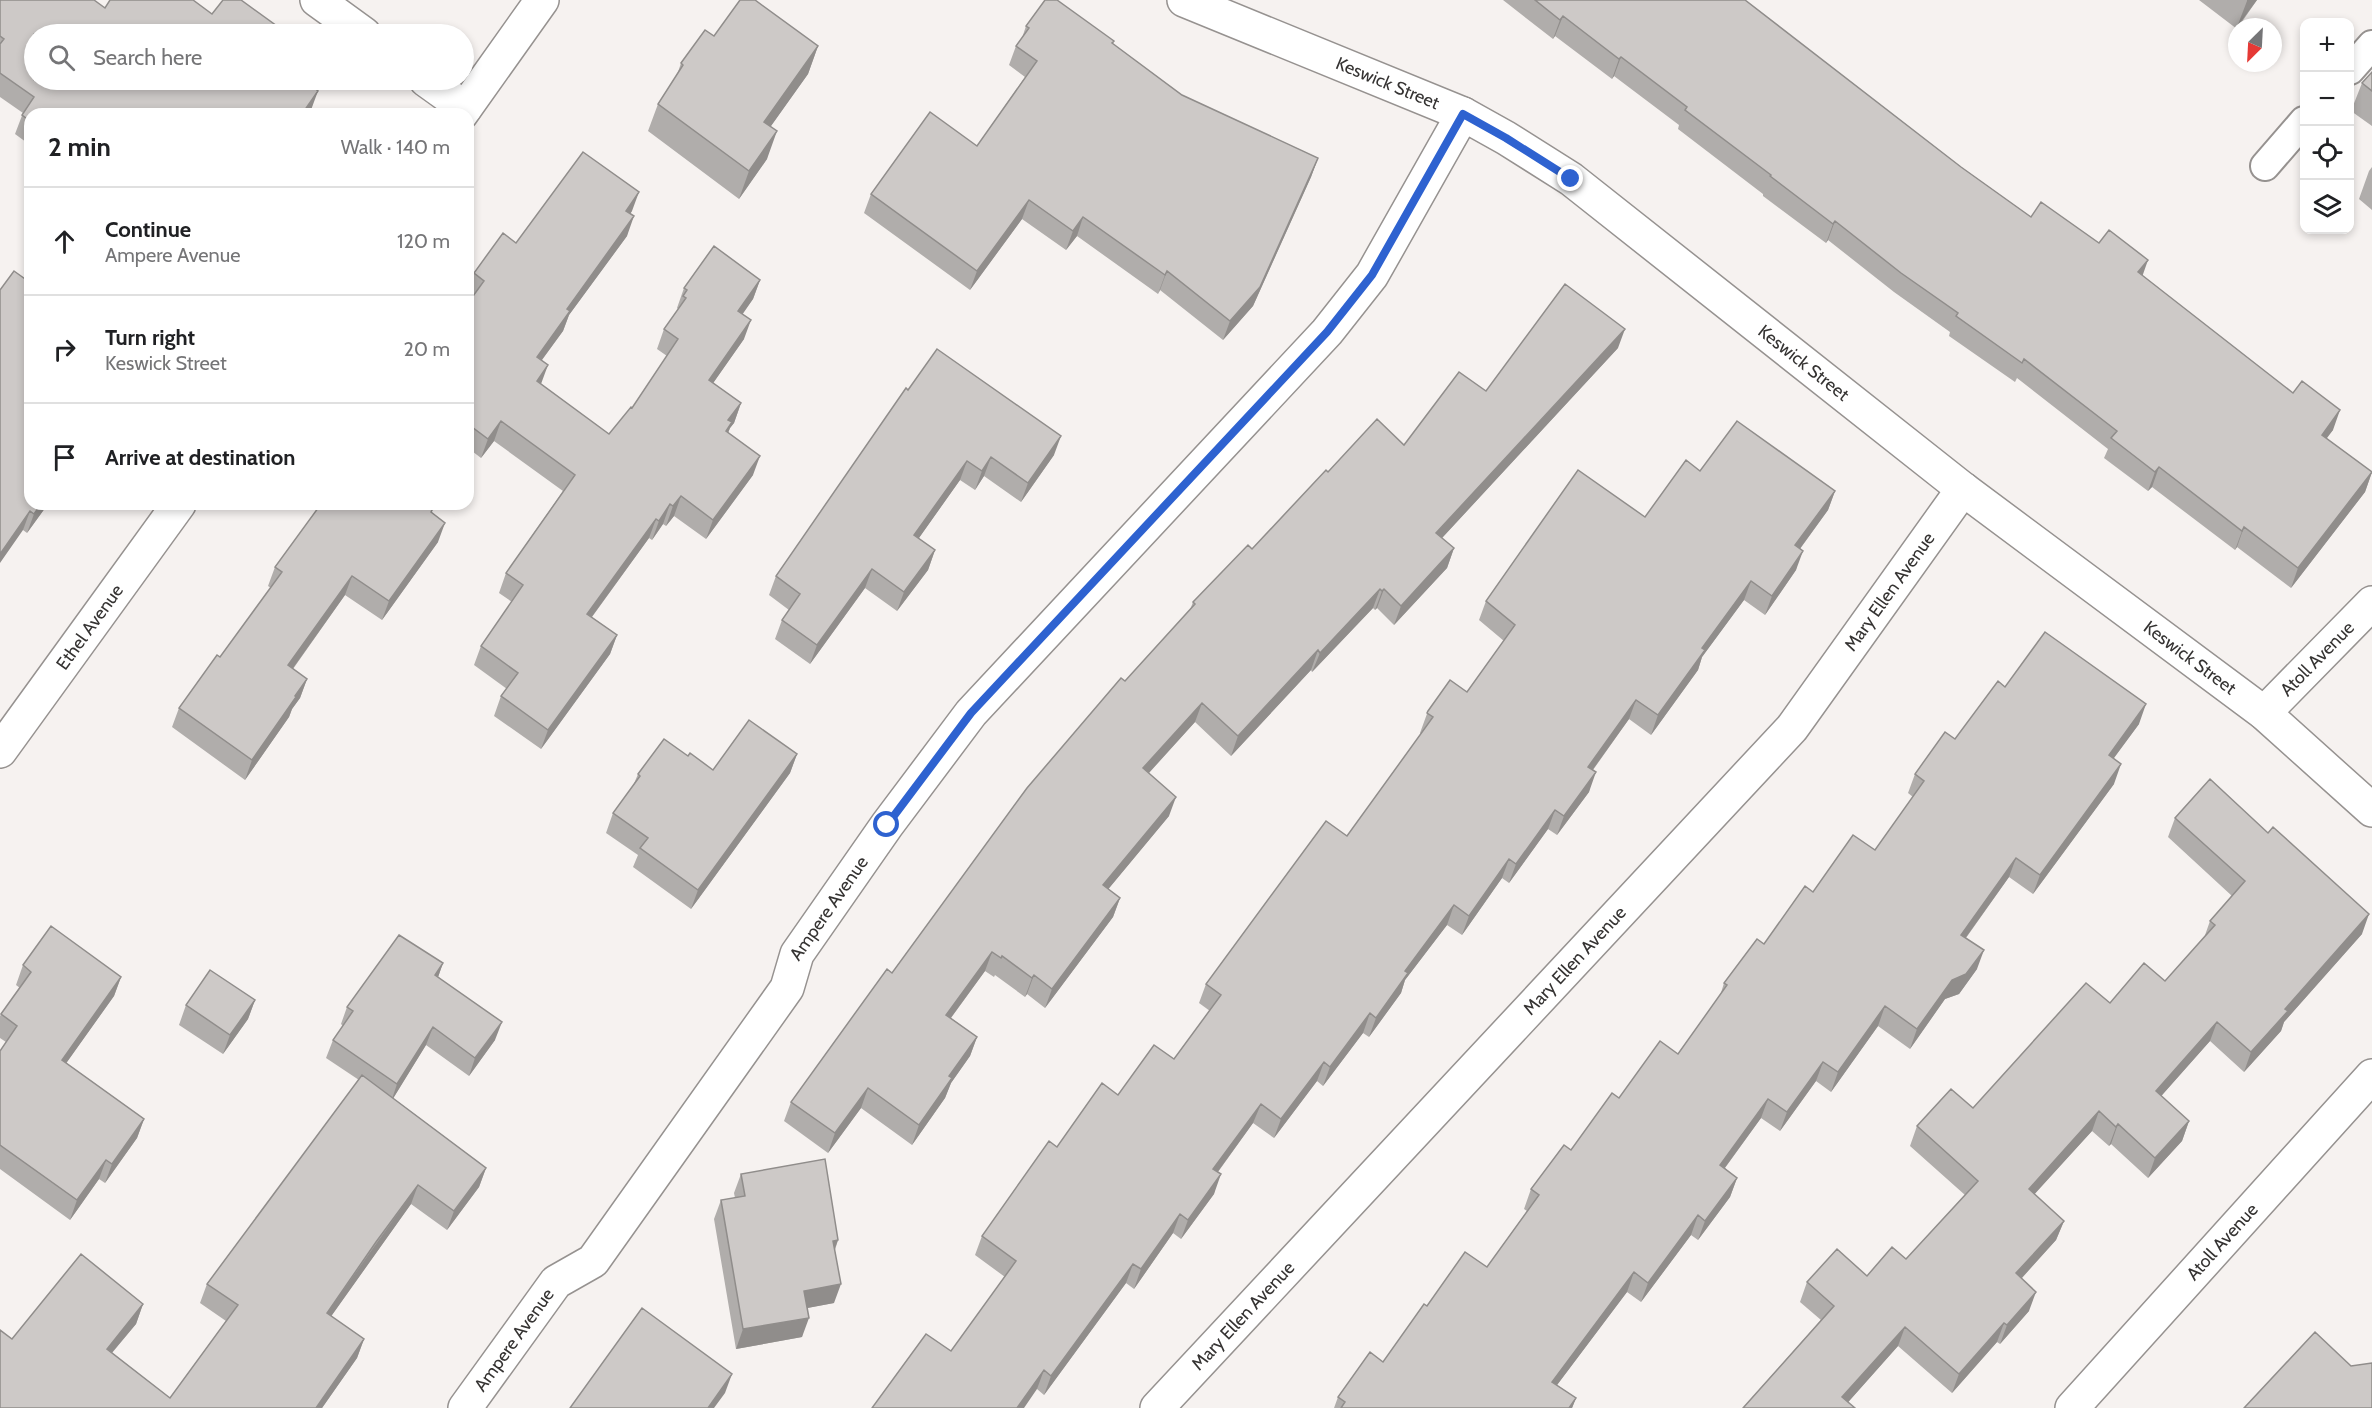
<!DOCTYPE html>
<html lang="en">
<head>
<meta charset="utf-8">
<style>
	:root { --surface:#fff; --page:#f6f6f6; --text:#202124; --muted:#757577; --line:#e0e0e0 }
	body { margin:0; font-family:Cabin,sans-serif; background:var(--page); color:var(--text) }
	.controls { position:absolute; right:18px; top:18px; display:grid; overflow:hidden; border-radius:12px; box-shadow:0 3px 9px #0003 }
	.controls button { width:54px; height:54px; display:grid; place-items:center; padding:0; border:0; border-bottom:2px solid var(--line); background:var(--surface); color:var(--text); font:30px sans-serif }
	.compass { position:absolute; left:2228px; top:18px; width:54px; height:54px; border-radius:50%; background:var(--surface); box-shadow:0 3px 9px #0003; rotate:204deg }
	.stop { position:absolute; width:18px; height:18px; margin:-14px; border:4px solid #2e62d0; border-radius:50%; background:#fff }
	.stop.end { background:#2e62d0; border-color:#fff; box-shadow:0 2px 6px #0008 }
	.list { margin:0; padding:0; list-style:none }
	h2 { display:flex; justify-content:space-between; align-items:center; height:78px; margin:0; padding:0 24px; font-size:26px }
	h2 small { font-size:20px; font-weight:400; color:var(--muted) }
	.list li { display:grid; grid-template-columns:39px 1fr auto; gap:18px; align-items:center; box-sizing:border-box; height:108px; padding:0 24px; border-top:2px solid var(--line) }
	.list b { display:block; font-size:22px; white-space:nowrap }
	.list p { margin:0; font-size:20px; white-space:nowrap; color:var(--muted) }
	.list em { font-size:20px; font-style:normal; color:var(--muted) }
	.icon { flex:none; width:33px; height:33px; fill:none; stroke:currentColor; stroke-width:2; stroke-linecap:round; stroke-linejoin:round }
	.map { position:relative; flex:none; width:2372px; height:1408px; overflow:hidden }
	.search { position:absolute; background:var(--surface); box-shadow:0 3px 9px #0003; left:24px; top:24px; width:450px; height:66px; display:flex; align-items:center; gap:15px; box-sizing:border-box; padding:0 21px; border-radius:33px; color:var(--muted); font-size:22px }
	.panel { position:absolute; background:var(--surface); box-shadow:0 3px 9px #0003; left:24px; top:108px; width:450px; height:402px; border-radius:18px }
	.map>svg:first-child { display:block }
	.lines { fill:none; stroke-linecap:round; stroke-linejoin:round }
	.lane-casing { stroke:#969290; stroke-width:32 }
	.street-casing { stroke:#969290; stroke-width:36 }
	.lane { stroke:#fff; stroke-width:28 }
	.street { stroke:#fff; stroke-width:33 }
	.wall { fill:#b0adab }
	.shaded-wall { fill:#908d8b }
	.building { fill:#cdc9c7; stroke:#908d8b; stroke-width:1.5 }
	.route { stroke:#2e62d0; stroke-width:8 }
	.labels { text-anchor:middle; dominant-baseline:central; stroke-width:5; stroke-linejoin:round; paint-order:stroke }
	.street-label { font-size:18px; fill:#353332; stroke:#fff }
</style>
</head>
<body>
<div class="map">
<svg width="2372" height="1408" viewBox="0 0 2372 1408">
	<rect width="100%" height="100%" fill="#f6f2f0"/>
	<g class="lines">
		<defs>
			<path id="lane" d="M2350 70 2372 45
				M2265 166 2304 121"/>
			<g id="street">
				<path d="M317 0 364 34"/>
				<path id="s1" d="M1184 0 1463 114 1506 138 1571 179 1963 489 2264 713 2372 810"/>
				<path d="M426 80 465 108"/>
				<path d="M461 114 542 0"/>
				<path id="s2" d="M2264 713 2372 603"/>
				<path id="s3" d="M0 751 179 504"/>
				<path id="s4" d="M465 1408 556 1282 593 1261 787 988 797 954 887 825 971 713 1327 332 1372 275 1463 114"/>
				<path id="s5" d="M1157 1408 1792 728 1963 489"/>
				<path id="s6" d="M2072 1408 2372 1076"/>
			</g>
		</defs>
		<use href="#lane" class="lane-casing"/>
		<use href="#street" class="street-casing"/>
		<use href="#lane" class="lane"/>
		<use href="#street" class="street"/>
	</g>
	<path class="wall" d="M0 0 212 14 321 83 316 90 311 110 30 114V145L15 134 23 113 0 97Z
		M1503 0H1745L1961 167 2031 217 2142 275 2333 430 2326 438 2372 472 2365 492 2291 588 2237 547 2235 550 2152 487 2148 491 2104 458 2108 449 2017 378 2015 382 1949 336 1950 332 1894 292 1828 240 1826 243 1763 196V194L1678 129 1679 125 1614 76 1612 79 1555 36 1553 39Z
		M2199 0H2257L2237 29Z
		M1026 26 1114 41 1113 44 1182 95 1318 158 1311 177 1253 306 1223 340 1160 290 1158 294 1077 236 1066 250 1022 219 970 290 864 213 871 194 977 146 1025 77 1009 65 1016 46 1022 38Z
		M714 36 818 46 808 74 770 127 767 159 739 199 648 131 658 104 677 75 681 63Z
		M2372 72V126L2351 111 2362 83Z
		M2372 167V210L2359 199 2369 171Z
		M632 211 630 214 627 236 569 315 563 331 542 360 541 384 609 434 632 408 667 356 657 349 664 329 677 311 678 309 677 308 684 288 760 280 753 299 742 314 744 339 713 383 741 403 734 423 730 428 728 432 753 475 706 539 674 516 666 526 663 524 652 540 649 538 592 617 617 635 610 654 541 749 494 716 501 696 507 689 474 665 481 646 512 602 499 593 506 573 563 491 494 441 481 458 468 448V303L472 297 468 294V289L474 273 516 243Z
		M28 281 30 504H48L27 533 23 530Z
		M1618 348 1442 538 1454 548 1447 568 1394 625 1377 608 1375 610 1373 608 1312 672 1311 670 1231 756 1195 722 1149 773 1169 816 1108 889 1120 898 1113 917 1045 1008 1027 994 1025 997 995 975 994 977 985 971 951 1018 977 1037 970 1056 951 1083 945 1098 912 1145 861 1108 828 1153 784 1121 791 1102 1125 681 1190 610 1193 602 1252 549 1328 472 1404 445 1486 391Z
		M908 390 1054 455 1021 502 984 476 975 490 960 480 918 539 935 550 928 570 897 611 865 588 810 664 775 639 782 620 789 610 769 595 776 576Z
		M1700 471 1835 491 1828 510 1800 549 1796 570 1765 615 1744 600 1702 657 1698 670 1651 735 1629 719 1593 770 1589 792 1557 835 1548 829 1509 883 1502 878 1462 935 1447 925 1405 980 1401 993 1369 1037 1363 1033 1323 1086 1317 1081 1274 1138 1253 1123 1218 1172 1214 1194 1181 1239 1173 1233 1134 1289 1126 1283 1044 1395 1037 1389 951 1351 1005 1277 975 1255 982 1236 1057 1147 1118 1095 1174 1059 1210 1011 1199 1003 1206 984 1347 836 1421 734 1420 733 1428 711 1467 692 1504 641 1479 620 1486 601 1645 517Z
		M433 508 432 512 438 542 382 620 345 595 293 669 307 679 300 698 292 709 289 717 245 780 172 727 179 708 220 657 271 588 268 586 275 567Z
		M2005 687 2139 724 2114 758V784L2033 894 2009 877 1966 938 1977 969 1959 994 1945 999 1910 1049 1878 1026 1831 1092 1816 1081 1780 1131 1761 1118 1725 1168 1737 1178 1730 1197 1698 1240 1691 1235 1641 1302 1627 1292 1557 1385 1576 1398 1572 1408H1334L1338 1397 1383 1362 1427 1306 1487 1267 1527 1211 1524 1209 1531 1189 1571 1150 1619 1098 1678 1054 1720 996 1724 983 1764 944 1813 892 1875 850 1913 797 1908 793 1915 774 1955 739Z
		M797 754 790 773 691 909 633 867 638 855 606 833 613 813 633 786 638 774 688 756 713 770Z
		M2175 818 2362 934 2284 1022 2281 1031 2244 1072 2210 1041 2161 1096 2189 1121 2182 1141 2148 1178 2111 1144 2109 1146 2092 1131 2034 1194 2064 1221 2056 1240 2022 1278 2029 1311 2000 1344 1997 1342 1952 1393 1898 1346 1848 1402 1743 1408 1821 1320 1800 1302 1807 1282 1867 1276 1906 1259 1965 1195 1910 1146 1917 1126 1973 1108 2110 1003 2165 981 2204 938 2210 921 2232 896 2168 837Z
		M443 963 438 977 495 1040 469 1076 426 1045 393 1098 486 1168 479 1187 447 1230 411 1204 331 1316 364 1339 357 1358 322 1408H0L12 1339 143 1304 136 1324 112 1353 170 1398 226 1321 200 1303 207 1284 359 1080 326 1058 333 1040 343 1026 341 1024 347 1007Z
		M23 965 121 977 114 996 66 1063 144 1119 137 1138 105 1183 99 1179 70 1220 0 1169V1051L6 1042 0 1038V1016L20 988 16 985Z
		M255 1000 248 1019 223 1054 179 1025 186 1005Z
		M741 1174 838 1240 835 1250 834 1303 807 1308 802 1337 736 1349 714 1219 721 1200 735 1198 734 1193Z"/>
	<path class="shaded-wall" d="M2247 0H2257L2237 27 2247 1Z
		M1563 16 1555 36 1553 39 1560 20Z
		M818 46 808 74 754 150 764 122Z
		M1621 57 1614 76 1612 79 1619 59Z
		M317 80H323L321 83 304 106 312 86Z
		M318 91 311 110 309 114H302Z
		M777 131 767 159 739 199 749 171Z
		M1318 158 1311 177 1253 306 1223 340 1230 321Z
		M639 192 632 211 619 230 626 211Z
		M1029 200 1022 219 970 290 977 271Z
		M634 216 627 236 569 315 563 331 530 376 537 357 567 309Z
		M1083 217 1077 236 1066 250 1073 231Z
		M1835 221 1828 240 1826 243 1833 224Z
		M2148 260 2141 280 2138 272Z
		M1167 271 1160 290 1158 294 1165 275Z
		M760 280 753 299 731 331 738 311Z
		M751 320 744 339 702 399 709 380Z
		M1625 329 1618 348 1429 552 1436 533Z
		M548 365 541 384 537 381Z
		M741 403 734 423 730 428 725 441 719 450 728 420Z
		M2340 410 2333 430 2315 454 2322 435Z
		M501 421 494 441 481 458 488 439Z
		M1061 436 1054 455 1021 502 1028 483Z
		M760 456 753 475 706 539 713 520Z
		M991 457 984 476 975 490 982 471Z
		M967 461 960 480 907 555 914 535Z
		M2159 467 2152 487 2148 491 2155 472Z
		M2372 472 2365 492 2291 588 2298 568Z
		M1835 491 1828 510 1788 565 1795 545Z
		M681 496 674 516 666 526 673 506Z
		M41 504H48L27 533 34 514Z
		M670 504 663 524 652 540 659 521Z
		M30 511 23 530 0 563V554Z
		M656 519 649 538 580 633 587 614Z
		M445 523 438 542 382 620 389 601Z
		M2244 527 2237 547 2235 550 2242 531Z
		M1454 548 1447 568 1394 625 1401 606Z
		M935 550 928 570 897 611 904 592Z
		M1803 551 1796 570 1765 615 1772 596Z
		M872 569 865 588 810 664 817 645Z
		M352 576 345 595 281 685 288 665Z
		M1751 581 1744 600 1702 657 1698 670 1651 735 1658 715 1702 648Z
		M1380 589 1373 608 1312 672 1320 653Z
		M1384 589 1377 608 1375 610 1382 591Z
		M617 635 610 654 541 749 548 730Z
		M1318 650 1311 670 1231 756 1238 736Z
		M307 679 300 698 292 709 289 717 245 780 252 760Z
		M1636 700 1629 719 1581 786 1588 767Z
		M1202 703 1195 722 1136 787 1143 768Z
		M2146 704 2139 724 2102 774 2109 755Z
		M797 754 790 773 691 909 698 890Z
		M2121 764 2114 784 2033 894 2040 875Z
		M1596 772 1589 792 1557 835 1564 816Z
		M1176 797 1169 816 1096 904 1103 885Z
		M1555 810 1548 829 1509 883 1516 864Z
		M2016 858 2009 877 1954 954 1961 935Z
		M1509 859 1502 878 1462 935 1469 916Z
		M1120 898 1113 917 1045 1008 1052 989Z
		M1454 905 1447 925 1405 980 1401 993 1369 1037 1376 1018 1405 971Z
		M2369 914 2362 934 2284 1022 2281 1031 2244 1072 2251 1052 2285 1009Z
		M1984 950 1977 969 1959 994 1945 999 1910 1049 1917 1029 1952 980Z
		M992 952 985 971 939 1034 946 1015Z
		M443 963 437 980 435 975Z
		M1034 975 1027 994 1025 997 1032 978Z
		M121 977 114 996 55 1079 62 1060Z
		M255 1000 248 1019 223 1054 230 1035Z
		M1885 1006 1878 1026 1831 1092 1838 1072Z
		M1370 1013 1363 1033 1323 1086 1330 1067Z
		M502 1022 495 1040 469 1076 475 1058Z
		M2217 1022 2210 1041 2148 1111 2156 1091Z
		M433 1027 426 1045 391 1102 397 1084Z
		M977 1037 970 1056 951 1083 945 1098 912 1145 919 1125 949 1076Z
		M1324 1062 1317 1081 1274 1138 1281 1119Z
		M1823 1062 1816 1081 1780 1131 1787 1112Z
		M868 1088 861 1108 828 1153 835 1133Z
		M1768 1099 1761 1118 1713 1184 1720 1165Z
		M1261 1104 1253 1123 1206 1188 1213 1169Z
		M2099 1111 2092 1131 2022 1208 2029 1189Z
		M144 1119 137 1138 105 1183 112 1164Z
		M2189 1121 2182 1141 2148 1178 2155 1158Z
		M2118 1124 2111 1144 2109 1146 2116 1127Z
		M106 1160 99 1179 70 1220 77 1200Z
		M486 1168 479 1187 447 1230 454 1211Z
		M1221 1174 1214 1194 1181 1239 1188 1220Z
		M1737 1178 1730 1197 1698 1240 1705 1221Z
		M418 1185 411 1204 320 1332 327 1313Z
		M1180 1214 1173 1233 1134 1289 1141 1269Z
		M1698 1215 1691 1235 1641 1302 1648 1283Z
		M2064 1221 2056 1240 2009 1292 2016 1273Z
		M838 1240 831 1259 833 1241Z
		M1133 1264 1126 1283 1044 1395 1051 1376Z
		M1634 1272 1627 1292 1545 1401 1552 1382Z
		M841 1284 834 1303 797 1310 804 1291Z
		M2036 1292 2029 1311 2000 1344 2007 1325Z
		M143 1304 136 1324 99 1368 107 1349Z
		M809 1318 802 1337 736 1349 743 1329Z
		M2004 1323 1997 1342 1952 1393 1959 1374Z
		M1905 1327 1898 1346 1843 1408 1842 1397Z
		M364 1339 357 1358 322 1408H316Z
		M1044 1370 1037 1389 1024 1408H1017Z
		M732 1374 725 1393 714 1408H708Z
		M1576 1398 1572 1408H1569Z"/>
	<path class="building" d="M0 0H94L105 8 110 0H193L212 14 223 0H241L288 34H34V80H317L312 86 318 91 302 114H30V121L22 115 34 97 0 73V44L4 39 0 36Z
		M740 0H755L818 46 764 122 777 131 749 171 658 104 683 65 681 63 705 30 714 36Z
		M1045 0H1057L1114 41 1112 43 1182 95 1318 158 1260 287 1230 321 1167 271 1165 275 1083 217 1073 231 1029 200 977 271 871 194 930 112 977 146 1037 61 1016 46 1029 28 1026 26Z
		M1535 0H1745L1961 167 2031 217 2041 202 2099 243 2109 230 2148 260 2138 272 2293 393 2302 381 2340 410 2322 435 2372 472 2298 568 2244 527 2242 531 2159 467 2155 472 2111 438 2117 431 2024 359 2022 363 1956 316 1958 313 1901 273 1835 221 1833 224 1770 176 1771 175 1685 110 1687 107 1621 57 1619 59 1563 16 1560 20Z
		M2372 72V91L2362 83Z
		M583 152 639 192 626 211 634 216 567 309 570 311 537 357 548 365 537 381 609 434 631 407 632 408 678 339 664 329 686 298 683 296 687 290 684 288 714 246 760 280 738 311 751 320 709 380 741 403 728 420 732 422 726 431 760 456 713 520 681 496 673 506 670 504 659 521 656 519 587 614 617 635 548 730 501 696 518 673 481 646 523 585 506 573 575 475 501 421 488 439 468 424V303L484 281 474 273 503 233 516 243Z
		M14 271 28 281 30 279V504H41L34 514 30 511 0 554V290Z
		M1565 284 1625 329 1436 533 1454 548 1401 606 1384 589 1382 591 1380 589 1320 653 1318 650 1238 736 1202 703 1143 768 1176 797 1103 885 1120 898 1052 989 1034 975 1032 978 1002 956 1001 958 992 952 946 1015 977 1037 949 1076 952 1078 919 1125 868 1088 835 1133 791 1102 887 969 892 973 1027 788 1121 678 1125 681 1195 604 1193 602 1248 545 1252 549 1326 470 1328 472 1377 419 1404 445 1459 372 1486 391Z
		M937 349 1061 436 1028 483 991 457 982 471 967 461 914 535 935 550 904 592 872 569 817 645 782 620 800 594 776 576 906 388 908 390Z
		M1737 421 1835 491 1795 545 1803 551 1772 596 1751 581 1702 648 1705 650 1658 715 1636 700 1588 767 1596 772 1564 816 1555 810 1516 864 1509 859 1469 916 1454 905 1405 971 1408 973 1376 1018 1370 1013 1330 1067 1324 1062 1281 1119 1261 1104 1213 1169 1221 1174 1188 1220 1180 1214 1141 1269 1133 1264 1051 1376 1044 1370 1017 1408H872L926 1334 951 1351 1016 1261 982 1236 1049 1141 1057 1147 1102 1083 1118 1095 1154 1045 1174 1059 1221 995 1206 984 1326 821 1347 836 1433 717 1427 713 1428 711 1450 680 1467 692 1515 625 1486 601 1578 470 1645 517 1686 460 1700 471Z
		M321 504H427L433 508 431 512 445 523 389 601 352 576 288 665 307 679 295 696 296 697 252 760 179 708 217 655 220 657 282 572 275 567Z
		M2045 632 2146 704 2109 755 2121 764 2040 875 2016 858 1961 935 1984 950 1966 974 1952 980 1917 1029 1885 1006 1838 1072 1823 1062 1787 1112 1768 1099 1720 1165 1737 1178 1705 1221 1698 1215 1648 1283 1634 1272 1552 1382 1576 1398 1569 1408H1341L1345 1402 1338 1397 1370 1352 1383 1362 1424 1304 1427 1306 1465 1252 1487 1267 1539 1195 1531 1189 1564 1145 1571 1150 1612 1093 1619 1098 1660 1041 1678 1054 1727 985 1724 983 1757 939 1764 944 1805 886 1813 892 1853 835 1875 850 1924 781 1915 774 1945 732 1955 739 1998 681 2005 687Z
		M749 720 797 754 698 890 640 848 648 838 613 813 640 776 638 774 664 739 688 756 690 753 713 770Z
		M2210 779 2268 833 2273 827 2369 914 2285 1009 2288 1011 2251 1052 2217 1022 2156 1091 2189 1121 2155 1158 2118 1124 2116 1127 2099 1111 2029 1189 2064 1221 2016 1273 2036 1292 2007 1325 2004 1323 1959 1374 1905 1327 1842 1397 1855 1408H1743L1834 1306 1807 1282 1837 1249 1867 1276 1892 1247 1906 1259 1978 1181 1917 1126 1951 1089 1973 1108 2086 983 2110 1003 2144 963 2165 981 2215 925 2210 921 2245 881 2175 818Z
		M51 926 121 977 62 1060 144 1119 112 1164 106 1160 77 1200 0 1145V1051L17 1026 1 1014 31 972 23 965Z
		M399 935 443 963 435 975 502 1022 475 1058 433 1027 397 1084 333 1040 353 1011 347 1007Z
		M210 970 255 1000 230 1035 186 1005Z
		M362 1075 486 1168 454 1211 418 1185 376 1242 327 1313 364 1339 316 1408H0V1330L12 1339 81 1254 143 1304 107 1349 170 1398 238 1305 207 1284Z
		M825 1159 838 1240 833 1241 841 1284 804 1291 809 1318 743 1329 721 1200 745 1196 741 1174Z
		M642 1308 732 1374 708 1408H570Z
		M2315 1332 2351 1366 2372 1363V1408H2244Z"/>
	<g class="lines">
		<path class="route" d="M887 825 971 713 1327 332 1372 275 1463 114 1506 138 1571 179"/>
	</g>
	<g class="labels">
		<g class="street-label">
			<text stroke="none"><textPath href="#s1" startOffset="220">Keswick Street</textPath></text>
			<text stroke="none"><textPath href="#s1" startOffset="724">Keswick Street</textPath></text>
			<text stroke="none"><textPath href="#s5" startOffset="1098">Mary Ellen Avenue</textPath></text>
			<text stroke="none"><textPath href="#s3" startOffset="153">Ethel Avenue</textPath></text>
			<text stroke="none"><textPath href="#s1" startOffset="1210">Keswick Street</textPath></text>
			<text stroke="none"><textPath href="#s2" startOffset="76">Atoll Avenue</textPath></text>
			<text stroke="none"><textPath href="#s4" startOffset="624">Ampere Avenue</textPath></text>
			<text stroke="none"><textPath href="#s5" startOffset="612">Mary Ellen Avenue</textPath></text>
			<text stroke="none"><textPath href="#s6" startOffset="224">Atoll Avenue</textPath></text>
			<text stroke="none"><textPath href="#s5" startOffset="126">Mary Ellen Avenue</textPath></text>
			<text stroke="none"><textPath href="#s4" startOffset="84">Ampere Avenue</textPath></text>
		</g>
	</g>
</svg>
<div class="controls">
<button>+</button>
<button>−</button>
<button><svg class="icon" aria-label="locate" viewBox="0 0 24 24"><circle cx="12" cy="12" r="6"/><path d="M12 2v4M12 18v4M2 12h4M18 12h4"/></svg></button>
<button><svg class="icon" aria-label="layers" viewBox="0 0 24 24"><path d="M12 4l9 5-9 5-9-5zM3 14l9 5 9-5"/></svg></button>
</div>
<svg class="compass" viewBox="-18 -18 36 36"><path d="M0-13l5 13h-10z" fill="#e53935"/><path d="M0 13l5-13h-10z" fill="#757577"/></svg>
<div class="stop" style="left:887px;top:825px"></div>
<div class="stop end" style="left:1571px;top:179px"></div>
<div class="search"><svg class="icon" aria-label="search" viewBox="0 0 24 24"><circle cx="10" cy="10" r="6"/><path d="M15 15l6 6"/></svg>Search here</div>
<section class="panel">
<h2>2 min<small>Walk · 140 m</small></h2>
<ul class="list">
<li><svg class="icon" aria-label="ahead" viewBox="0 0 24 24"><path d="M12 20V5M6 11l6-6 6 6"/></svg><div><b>Continue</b><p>Ampere Avenue</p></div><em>120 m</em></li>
<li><svg class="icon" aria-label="right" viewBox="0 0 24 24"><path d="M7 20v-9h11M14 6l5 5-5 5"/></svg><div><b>Turn right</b><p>Keswick Street</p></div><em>20 m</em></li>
<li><svg class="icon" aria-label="arrive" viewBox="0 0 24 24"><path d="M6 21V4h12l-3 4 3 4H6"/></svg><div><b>Arrive at destination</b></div></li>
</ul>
</section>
</div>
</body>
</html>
